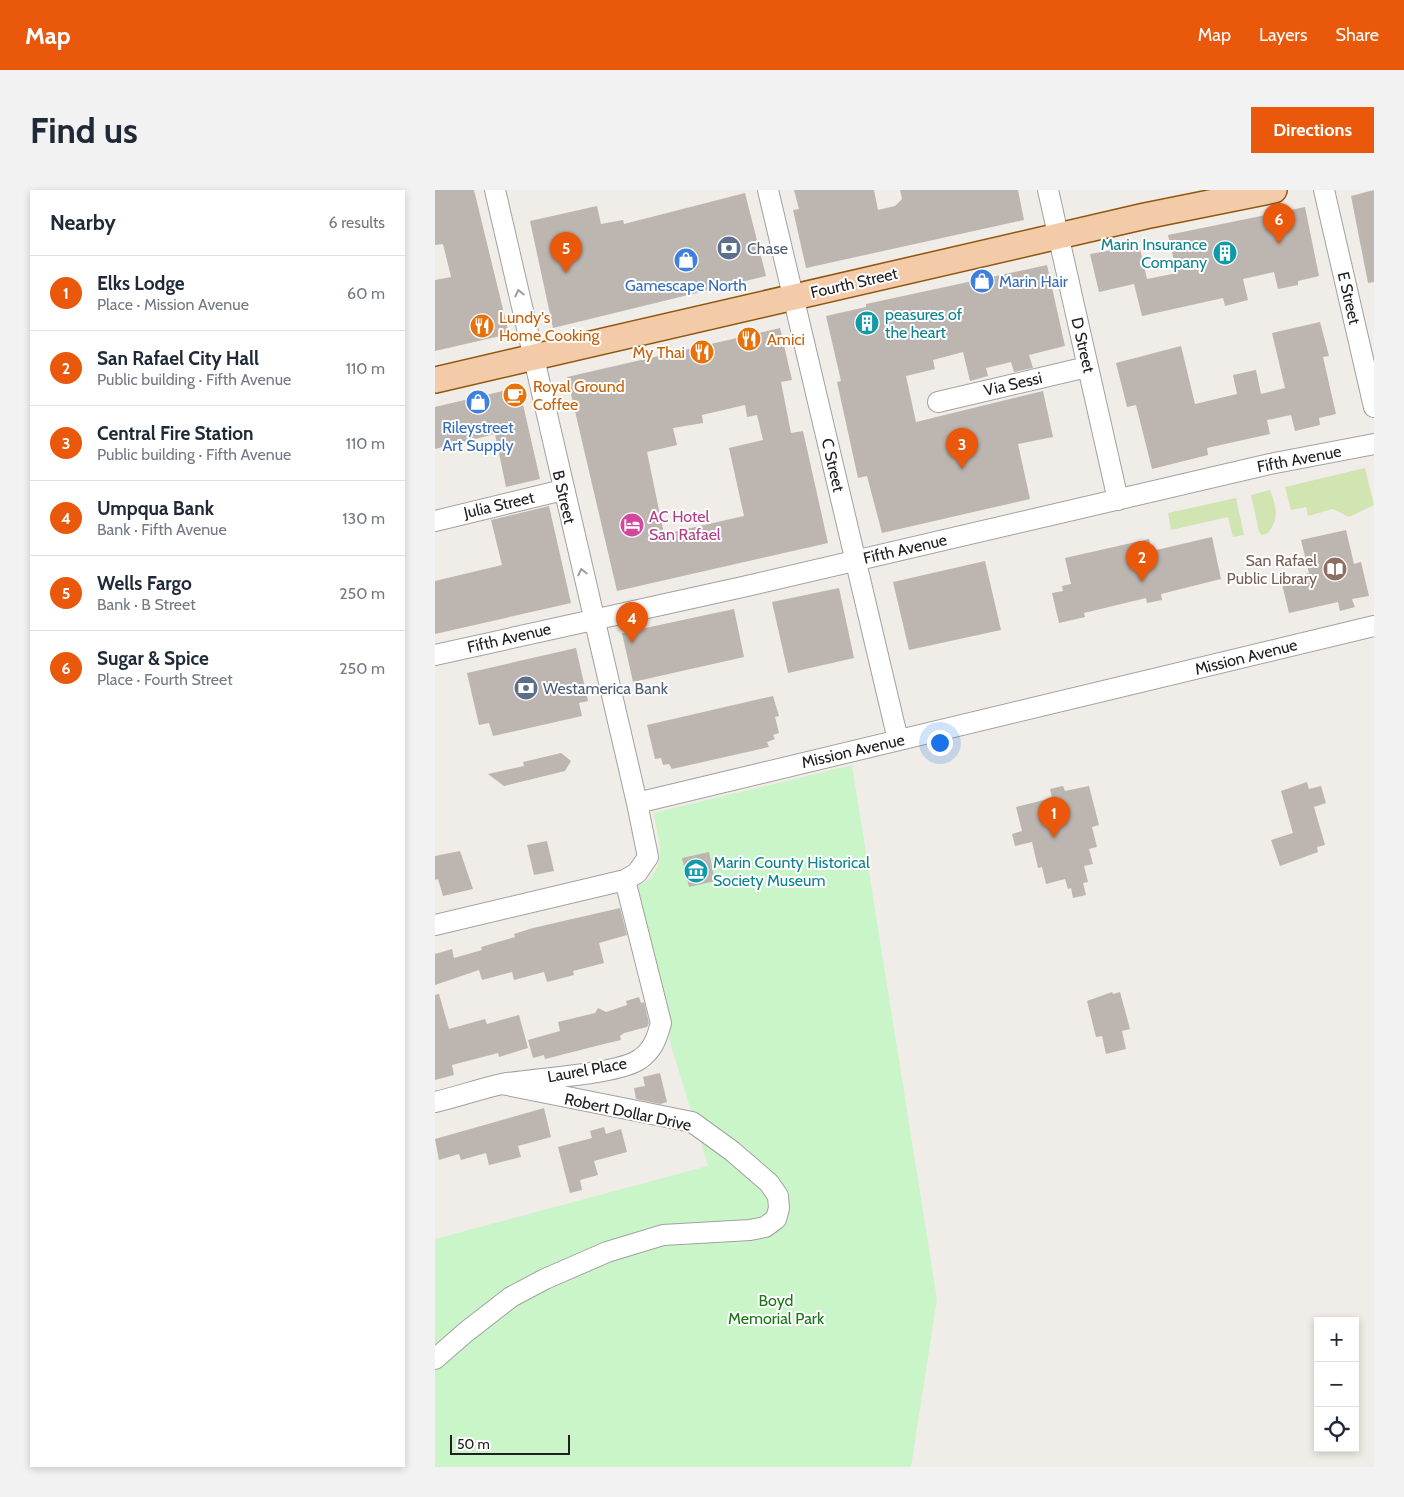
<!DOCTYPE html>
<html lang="en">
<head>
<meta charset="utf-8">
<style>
	:root { --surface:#fff; --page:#f2f2f3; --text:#1f2937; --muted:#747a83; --line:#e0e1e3; --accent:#ea580c }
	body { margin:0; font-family:Cabin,sans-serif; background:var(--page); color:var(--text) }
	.controls { position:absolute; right:15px; bottom:15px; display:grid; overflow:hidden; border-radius:0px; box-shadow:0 2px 8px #0003 }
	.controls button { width:45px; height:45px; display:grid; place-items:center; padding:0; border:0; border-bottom:1px solid var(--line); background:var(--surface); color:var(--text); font:25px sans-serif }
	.scale { position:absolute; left:15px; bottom:12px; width:120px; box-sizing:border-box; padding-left:5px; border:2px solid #202020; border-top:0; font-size:14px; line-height:18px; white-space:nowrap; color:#202020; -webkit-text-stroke:4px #fff; paint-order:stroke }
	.you { position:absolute; left:504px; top:552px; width:18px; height:18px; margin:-12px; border:4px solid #fff; border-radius:50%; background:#1a73e8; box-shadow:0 0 0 8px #1a73e833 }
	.badge { display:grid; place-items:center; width:32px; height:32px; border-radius:50%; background:var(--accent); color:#fff; font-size:16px; font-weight:700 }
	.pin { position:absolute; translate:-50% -41px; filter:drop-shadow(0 1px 2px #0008) }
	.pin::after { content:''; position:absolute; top:26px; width:18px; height:15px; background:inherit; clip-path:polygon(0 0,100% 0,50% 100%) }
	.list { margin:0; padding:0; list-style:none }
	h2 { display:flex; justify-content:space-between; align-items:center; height:65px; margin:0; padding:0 20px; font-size:21px }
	h2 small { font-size:16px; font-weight:400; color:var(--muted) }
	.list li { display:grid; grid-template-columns:32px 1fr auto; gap:15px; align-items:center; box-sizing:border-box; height:75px; padding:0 20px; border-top:1px solid var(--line) }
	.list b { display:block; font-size:19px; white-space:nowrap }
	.list p { margin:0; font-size:16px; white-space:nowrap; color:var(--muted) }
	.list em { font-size:16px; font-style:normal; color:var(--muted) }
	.icon { flex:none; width:28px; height:28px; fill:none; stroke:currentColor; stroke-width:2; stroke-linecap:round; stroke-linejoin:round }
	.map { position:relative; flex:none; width:939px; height:1277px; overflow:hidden; border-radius:0px }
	header { display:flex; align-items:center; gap:30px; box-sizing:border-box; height:70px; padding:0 25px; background:var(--accent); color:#fff }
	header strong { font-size:24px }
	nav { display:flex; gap:28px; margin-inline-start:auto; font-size:18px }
	.intro { display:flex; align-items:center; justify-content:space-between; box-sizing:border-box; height:120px; padding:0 30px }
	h1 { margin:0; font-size:35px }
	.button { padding:12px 22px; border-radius:0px; background:var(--accent); color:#fff; font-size:18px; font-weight:700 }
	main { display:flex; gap:30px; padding:0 30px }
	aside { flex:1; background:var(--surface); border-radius:0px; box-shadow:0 2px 8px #0003 }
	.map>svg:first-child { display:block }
	.grass { fill:#d0e5b2 }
	.park { fill:#caf5c9 }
	.building { fill:#bdb5b0; fill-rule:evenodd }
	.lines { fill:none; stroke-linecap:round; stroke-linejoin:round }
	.minor-casing { stroke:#a1a1a1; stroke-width:22 }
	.major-casing { stroke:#8f570d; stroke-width:28 }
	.minor { stroke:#fff; stroke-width:20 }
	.major { stroke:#f4cba8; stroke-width:25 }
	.oneway { stroke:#9b9b9b }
	.labels { text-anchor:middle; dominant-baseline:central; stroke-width:4; stroke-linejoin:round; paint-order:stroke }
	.culture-label { font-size:16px; fill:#0d838f; stroke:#fff; text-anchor:start }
	.service-label { font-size:16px; fill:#4e5e75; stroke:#fff; text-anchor:start }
	.shop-label { font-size:16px; fill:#366cbe; stroke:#fff }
	.street-label { font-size:16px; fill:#202020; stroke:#fff }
	.food-label { font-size:16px; fill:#c56008; stroke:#fff; text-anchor:start }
	.hotel-label { font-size:16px; fill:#b23c85; stroke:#fff; text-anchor:start }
	.education-label { font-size:16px; fill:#785e54; stroke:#fff; text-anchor:end }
	.park-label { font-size:16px; fill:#177715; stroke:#fff }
</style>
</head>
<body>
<header>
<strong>Map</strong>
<nav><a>Map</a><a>Layers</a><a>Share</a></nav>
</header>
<div class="intro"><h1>Find us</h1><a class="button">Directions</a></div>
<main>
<aside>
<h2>Nearby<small>6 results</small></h2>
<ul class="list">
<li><span class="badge">1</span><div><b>Elks Lodge</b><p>Place · Mission Avenue</p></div><em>60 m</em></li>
<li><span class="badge">2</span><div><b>San Rafael City Hall</b><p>Public building · Fifth Avenue</p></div><em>110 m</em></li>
<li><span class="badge">3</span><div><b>Central Fire Station</b><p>Public building · Fifth Avenue</p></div><em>110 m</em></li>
<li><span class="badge">4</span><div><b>Umpqua Bank</b><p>Bank · Fifth Avenue</p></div><em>130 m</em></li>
<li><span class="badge">5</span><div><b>Wells Fargo</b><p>Bank · B Street</p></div><em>250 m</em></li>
<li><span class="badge">6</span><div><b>Sugar &amp; Spice</b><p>Place · Fourth Street</p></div><em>250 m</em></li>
</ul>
</aside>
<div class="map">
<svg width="939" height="1277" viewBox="0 0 939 1277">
	<rect width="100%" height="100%" fill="#f0ece7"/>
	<path class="grass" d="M930 278 939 315 914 327 898 319 873 326 871 317 856 320 850 297Z
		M835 300C841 316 845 328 833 343L827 345 824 342 816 305Z
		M801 308 809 345 798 347 793 327 736 340 733 323Z"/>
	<path class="park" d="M417 575 502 1109 476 1277H0V1049L273 976 236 856 230 821 197 697C203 695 211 693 215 688 232 670 223 644 218 623Z"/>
	<path class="building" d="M0 0H39L74 144 0 161V90L16 87 8 54 0 55Z
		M359 0H439L443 20 460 16 467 9 465 0H583L589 30 371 78 358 20 364 19Z
		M939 0V92L933 93 916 6Z
		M310 3 331 86 118 138 95 31 162 16 166 34 188 30 189 34Z
		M870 17 884 86 863 91V95L843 99 839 82 808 89 813 110 790 116 788 108 707 126 699 94 664 102 655 64 704 55 712 89 742 83 733 45Z
		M612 75 630 156 594 165 598 178 579 182 576 172 551 178 553 186 535 191 528 162 498 170 500 179 471 186 481 232 608 201 618 247 583 254 595 309 447 343 432 286 423 288 402 192 406 191 391 126 431 117V114Z
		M885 132 894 166 888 167 901 224 884 228 885 235 860 241 856 225 832 230 835 244 772 258 773 265 717 279 701 215 692 217 681 173 746 156 760 214 802 204 798 185 821 180 826 204 850 198 837 143Z
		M345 138 357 190 346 192 356 243 368 241 393 353 182 401 132 187ZM310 215 312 227 322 225 328 250 294 258 309 326 229 344 212 262 242 255 238 238 268 233 267 225Z
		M84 197 105 289 71 297 60 244 0 259V217Z
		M114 316 136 413 0 444V391L67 375 56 330Z
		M911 340 919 374 926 372 934 406 917 409 920 417 905 421 903 412 854 423 846 390 874 383 866 350Z
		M777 347 786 389 726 404 727 410 712 413 711 408 649 423 650 427 624 433 617 403 628 401 627 396 636 394 630 368 714 349 717 361Z
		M550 371 566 440 474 460 458 392Z
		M404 398 419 468 353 483 337 412Z
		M299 419 309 467 198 492 187 443Z
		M141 458 153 511 144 513 147 526 58 546 54 533 44 535 32 483Z
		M338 506 344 526 340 527 344 543 338 545 340 549 332 552 334 557 237 579 234 574 228 575 226 568 220 569 212 535Z
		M126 563 136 571 130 581 69 596 53 584 89 576 88 572Z
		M872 592 874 599 886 596 891 613 879 617 890 655 882 657 883 662 845 676 836 650 858 643 846 601Z
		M628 596 630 601 654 596 664 635 657 637 662 657 654 659 658 674 649 676 653 692 648 693 651 705 638 708 636 698 633 699 630 689 611 694 607 677 603 678 597 652 580 656 577 644 587 641 581 617 617 608 615 599Z
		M112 651 119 681 99 685 92 655Z
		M25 661 38 699 8 706 3 689 0 690V666Z
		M274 662 280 691 254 697 247 668Z
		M185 718 192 745 164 753 169 773 138 781 139 785 112 792 109 782 79 790 77 782 47 790 44 780 0 795V764L17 759 19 768 47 760 46 757 80 747 79 744 98 738Z
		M677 802 678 804 685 802 695 839 687 841 691 859 671 864 667 846 661 847 652 811Z
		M4 804 14 839 50 829 52 834 84 825 93 858 64 867 63 863 17 875 19 885 0 890V805Z
		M204 807 206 813 209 812 214 833 212 837 189 843 185 846 186 850 173 853 110 869 109 865 98 868 93 850 125 841 123 832 160 823 163 818 171 822 192 815 191 811Z
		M225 883 232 912 225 914 201 909 199 898 210 896 208 887Z
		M109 918 116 947 83 956 86 967 54 975 51 963 26 970 24 964 4 970 0 949Z
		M169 937 171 944 186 939 192 962 159 971 163 985 145 990 147 1000 135 1003 123 957 157 948 155 941Z"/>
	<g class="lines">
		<defs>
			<path id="minor" d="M60 0 202 613
				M333 0 463 550
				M613 0 683 310
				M889 0 939 217
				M503 212 652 177
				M0 331 128 300
				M0 465 312 396 835 274 939 254
				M0 735 190 690 202 683 213 667 202 613 939 436
				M0 912C22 907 44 899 67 894 98 888 183 885 205 869 218 860 222 848 226 833L190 690
				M0 1169 31 1142 76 1107 110 1089 172 1062 228 1045 315 1040 330 1037 341 1029 344 1018 343 1006 334 993 297 961 257 932 67 894"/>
			<path id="major" d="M0 190 710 26 839 0"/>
		</defs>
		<use href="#minor" class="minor-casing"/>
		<use href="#major" class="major-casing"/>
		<use href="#minor" class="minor"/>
		<use href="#major" class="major"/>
	</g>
	<defs><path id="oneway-chevron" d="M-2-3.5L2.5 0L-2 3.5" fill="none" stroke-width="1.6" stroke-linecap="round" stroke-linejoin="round" transform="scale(1.25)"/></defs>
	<g class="oneway">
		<use href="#oneway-chevron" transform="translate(84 103) rotate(-103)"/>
		<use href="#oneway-chevron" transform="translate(147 382) rotate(-103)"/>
	</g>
	<defs>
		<symbol id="bank-disc" viewBox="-11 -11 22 22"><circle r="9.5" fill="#5c6f8a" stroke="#fff"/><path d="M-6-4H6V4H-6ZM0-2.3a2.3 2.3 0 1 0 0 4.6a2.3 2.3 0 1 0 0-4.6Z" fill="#fff"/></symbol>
		<symbol id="building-disc" viewBox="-11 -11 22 22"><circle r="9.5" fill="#0f9aa8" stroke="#fff"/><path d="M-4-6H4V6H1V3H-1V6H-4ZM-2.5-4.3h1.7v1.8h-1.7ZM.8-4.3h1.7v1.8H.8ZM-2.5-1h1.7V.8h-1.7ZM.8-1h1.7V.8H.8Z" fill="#fff"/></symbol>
		<symbol id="shop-disc" viewBox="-11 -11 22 22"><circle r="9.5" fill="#3f7fe0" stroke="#fff"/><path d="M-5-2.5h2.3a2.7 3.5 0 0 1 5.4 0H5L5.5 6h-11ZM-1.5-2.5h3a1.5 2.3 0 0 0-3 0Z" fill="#fff"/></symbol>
		<symbol id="restaurant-disc" viewBox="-11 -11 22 22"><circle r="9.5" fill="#e8710a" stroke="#fff"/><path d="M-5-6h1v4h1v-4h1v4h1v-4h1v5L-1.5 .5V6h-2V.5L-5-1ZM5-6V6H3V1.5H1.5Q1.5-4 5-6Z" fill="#fff"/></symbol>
		<symbol id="cafe-disc" viewBox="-11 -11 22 22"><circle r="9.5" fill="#e8710a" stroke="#fff"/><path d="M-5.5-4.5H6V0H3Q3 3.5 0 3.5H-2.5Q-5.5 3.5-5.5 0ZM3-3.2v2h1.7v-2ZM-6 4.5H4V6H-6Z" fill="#fff"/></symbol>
		<symbol id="hotel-disc" viewBox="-11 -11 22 22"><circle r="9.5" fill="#d1479c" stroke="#fff"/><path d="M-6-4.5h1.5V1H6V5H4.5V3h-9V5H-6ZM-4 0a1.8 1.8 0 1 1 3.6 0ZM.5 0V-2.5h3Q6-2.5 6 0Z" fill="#fff"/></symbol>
		<symbol id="library-disc" viewBox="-11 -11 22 22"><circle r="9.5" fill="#8d6e63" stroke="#fff"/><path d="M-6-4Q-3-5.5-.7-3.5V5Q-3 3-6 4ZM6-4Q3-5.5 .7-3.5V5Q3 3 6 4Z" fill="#fff"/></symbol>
		<symbol id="museum-disc" viewBox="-11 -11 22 22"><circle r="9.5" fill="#0f9aa8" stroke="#fff"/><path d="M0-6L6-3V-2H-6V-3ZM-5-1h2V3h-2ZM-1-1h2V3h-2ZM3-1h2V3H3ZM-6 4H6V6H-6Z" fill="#fff"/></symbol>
	</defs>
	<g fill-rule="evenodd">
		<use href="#bank-disc" x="280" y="44" width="28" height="28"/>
		<use href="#building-disc" x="776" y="49" width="28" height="28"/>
		<use href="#shop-disc" x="237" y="56" width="28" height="28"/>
		<use href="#shop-disc" x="533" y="77" width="28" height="28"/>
		<use href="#building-disc" x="418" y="119" width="28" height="28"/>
		<use href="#restaurant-disc" x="33" y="122" width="28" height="28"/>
		<use href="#restaurant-disc" x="300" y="135" width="28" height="28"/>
		<use href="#restaurant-disc" x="253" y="148" width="28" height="28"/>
		<use href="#cafe-disc" x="66" y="191" width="28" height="28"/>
		<use href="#shop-disc" x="29" y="198" width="28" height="28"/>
		<use href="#hotel-disc" x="183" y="321" width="28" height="28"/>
		<use href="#library-disc" x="886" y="365" width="28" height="28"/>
		<use href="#bank-disc" x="77" y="484" width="28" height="28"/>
		<use href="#museum-disc" x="247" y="667" width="28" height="28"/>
	</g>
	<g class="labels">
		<g class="culture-label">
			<text x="772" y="54" text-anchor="end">Marin Insurance<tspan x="772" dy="18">Company</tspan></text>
			<text x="450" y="124">peasures of<tspan x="450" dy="18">the heart</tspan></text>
			<text x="278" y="672">Marin County Historical<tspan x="278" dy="18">Society Museum</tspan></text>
		</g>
		<g class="service-label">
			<text x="312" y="58">Chase</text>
			<text x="108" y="498">Westamerica Bank</text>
		</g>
		<g class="shop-label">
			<text x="564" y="91" text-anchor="start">Marin Hair</text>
			<text x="251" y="95">Gamescape North</text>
			<text x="43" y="237">Rileystreet<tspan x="43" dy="18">Art Supply</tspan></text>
		</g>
		<g class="street-label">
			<text transform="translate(419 93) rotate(-13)">Fourth Street</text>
			<text transform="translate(914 108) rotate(77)">E Street</text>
			<text transform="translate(648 155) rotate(77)">D Street</text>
			<text transform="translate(578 194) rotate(-13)">Via Sessi</text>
			<text transform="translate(864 269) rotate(-11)">Fifth Avenue</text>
			<text transform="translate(398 275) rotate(77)">C Street</text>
			<text transform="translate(129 307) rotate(77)">B Street</text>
			<text transform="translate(64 315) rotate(-13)">Julia Street</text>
			<text transform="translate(470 359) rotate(-13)">Fifth Avenue</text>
			<text transform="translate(74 448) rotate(-13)">Fifth Avenue</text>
			<text transform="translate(811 467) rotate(-14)">Mission Avenue</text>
			<text transform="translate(418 561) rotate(-13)">Mission Avenue</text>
			<text transform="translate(152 880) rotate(-10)">Laurel Place</text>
			<text transform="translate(193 922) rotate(12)">Robert Dollar Drive</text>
		</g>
		<g class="food-label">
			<text x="64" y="127">Lundy's<tspan x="64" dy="18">Home Cooking</tspan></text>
			<text x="332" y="149">Amici</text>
			<text x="250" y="162" text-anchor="end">My Thai</text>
			<text x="98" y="196">Royal Ground<tspan x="98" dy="18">Coffee</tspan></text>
		</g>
		<g class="hotel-label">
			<text x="214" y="326">AC Hotel<tspan x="214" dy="18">San Rafael</tspan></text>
		</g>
		<g class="education-label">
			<text x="882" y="370">San Rafael<tspan x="882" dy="18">Public Library</tspan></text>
		</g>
		<g class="park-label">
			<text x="341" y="1110">Boyd<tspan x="341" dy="18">Memorial Park</tspan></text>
		</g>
	</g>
</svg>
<div class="controls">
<button>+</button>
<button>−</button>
<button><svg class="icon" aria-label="locate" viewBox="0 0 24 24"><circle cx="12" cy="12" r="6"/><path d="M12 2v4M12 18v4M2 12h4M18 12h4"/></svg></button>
</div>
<div class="scale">50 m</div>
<div class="you"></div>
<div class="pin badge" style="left:619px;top:648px">1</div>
<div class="pin badge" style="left:707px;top:392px">2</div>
<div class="pin badge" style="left:527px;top:279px">3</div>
<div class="pin badge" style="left:197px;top:453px">4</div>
<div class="pin badge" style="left:131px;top:83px">5</div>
<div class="pin badge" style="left:844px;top:54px">6</div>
</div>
</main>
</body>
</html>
